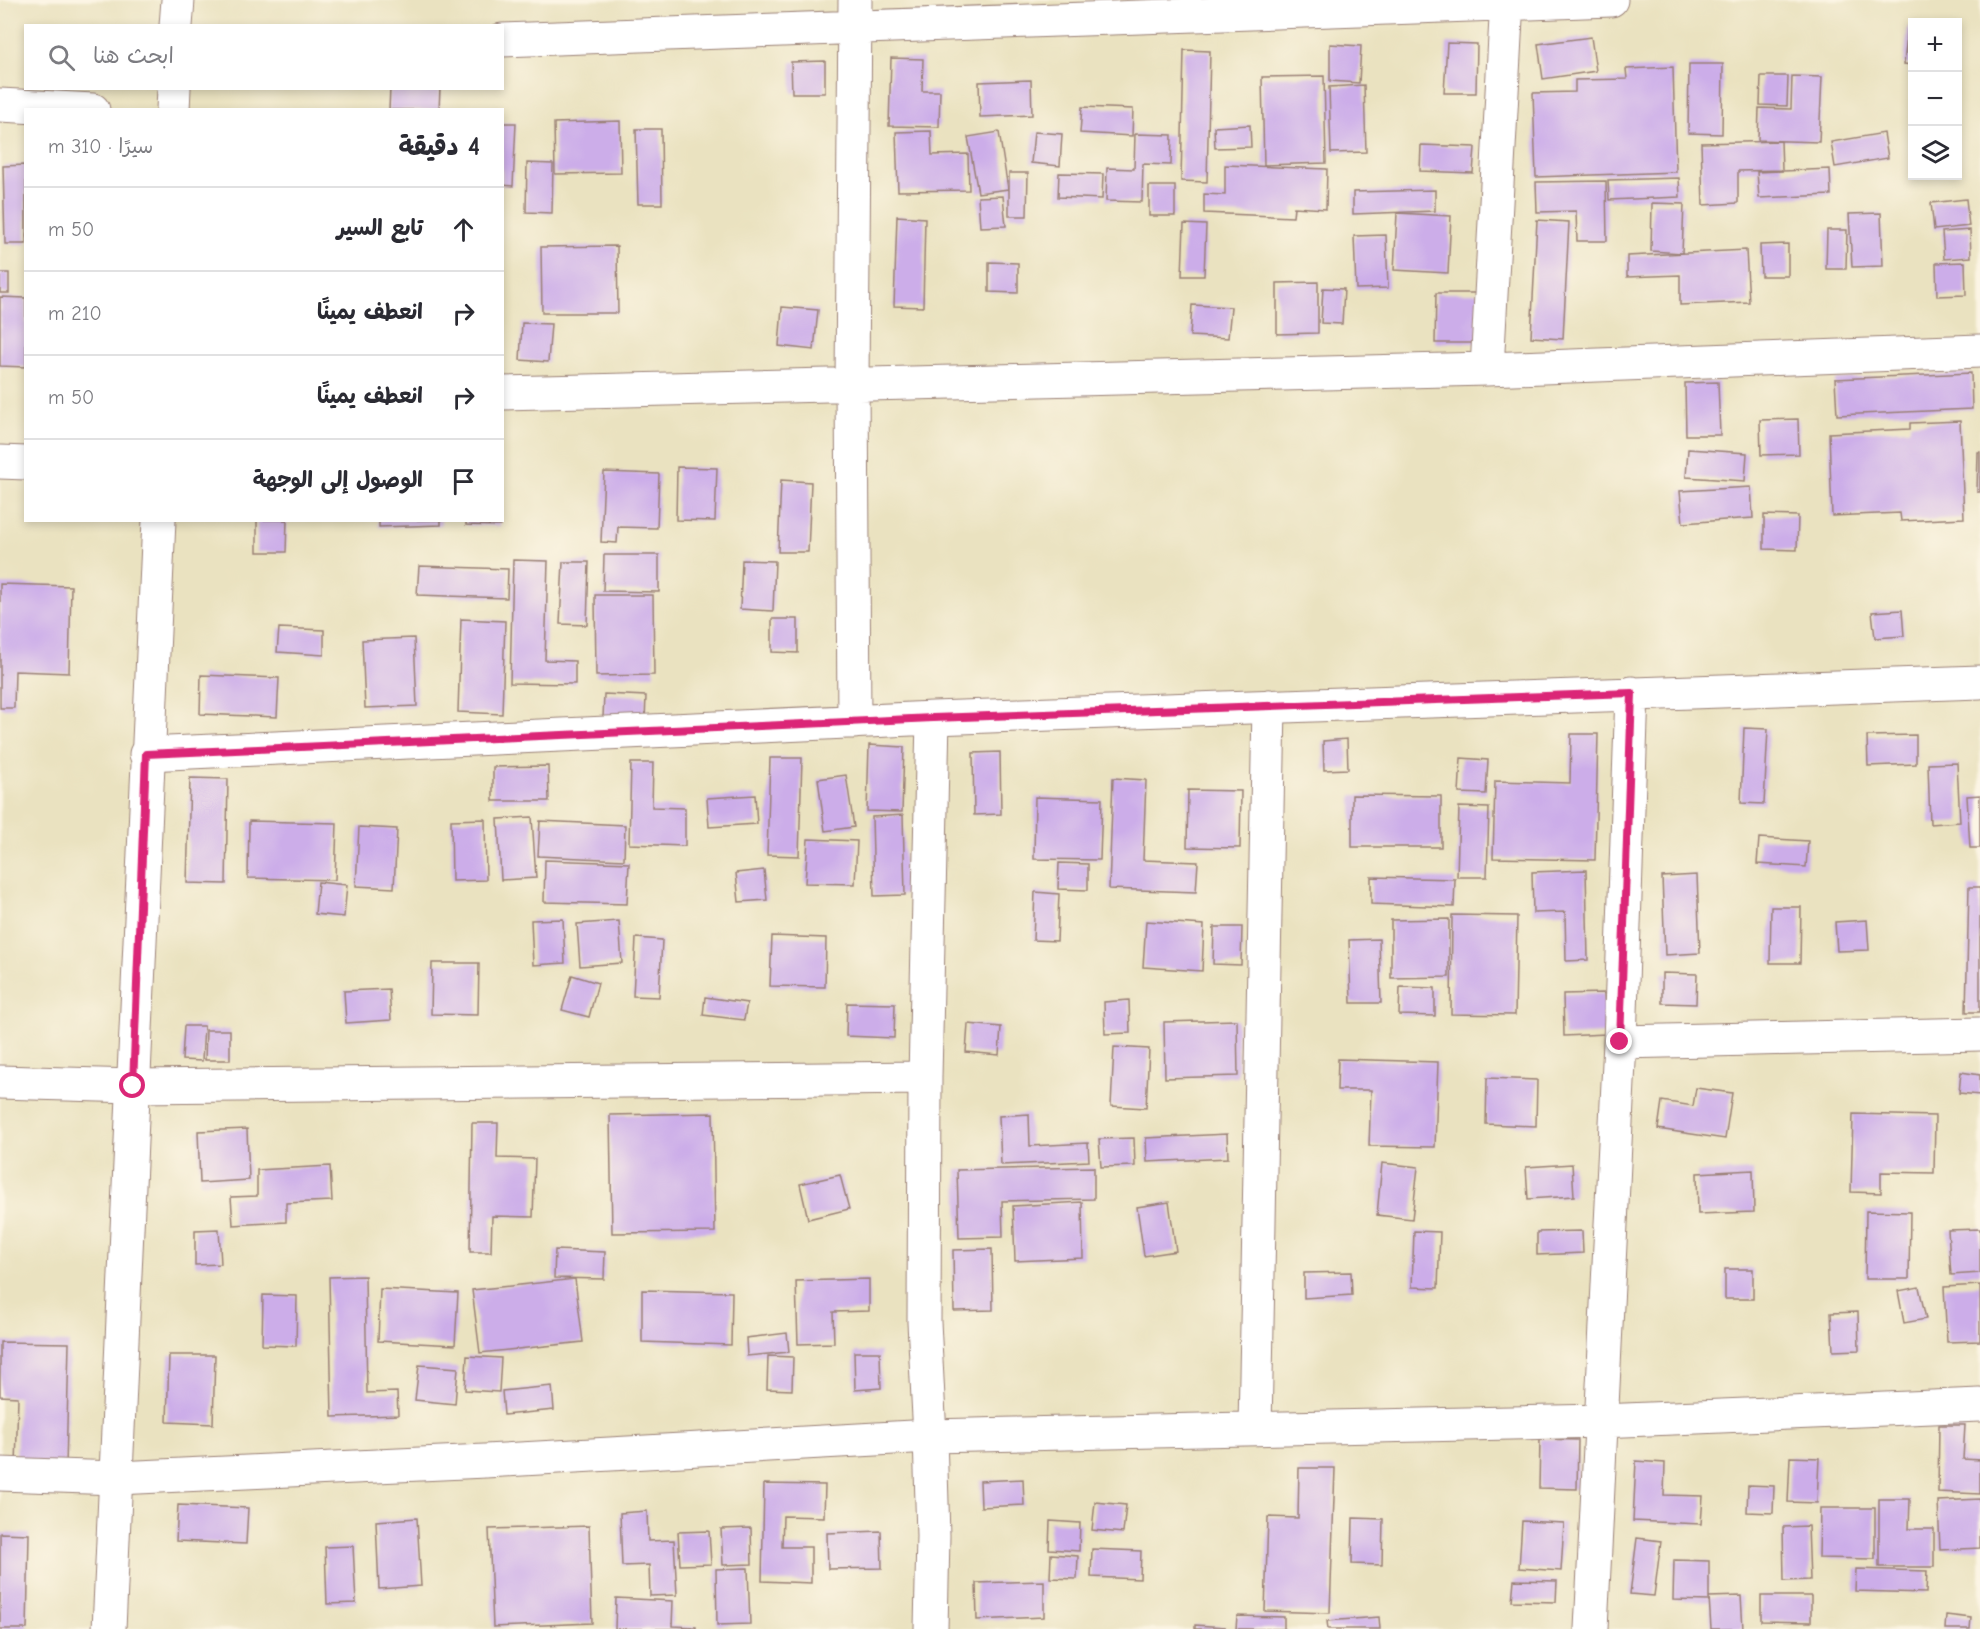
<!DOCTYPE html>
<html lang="ar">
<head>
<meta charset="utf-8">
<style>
	:root { --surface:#fff; --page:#f7f7f7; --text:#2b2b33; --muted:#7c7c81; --line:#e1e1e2 }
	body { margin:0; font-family:"Comic Neue","Playpen Sans Arabic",sans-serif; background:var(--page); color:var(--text); direction:rtl }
	.controls { position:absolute; right:18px; top:18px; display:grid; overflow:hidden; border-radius:0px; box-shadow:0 3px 9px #0003 }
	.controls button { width:54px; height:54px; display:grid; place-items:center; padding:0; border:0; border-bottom:2px solid var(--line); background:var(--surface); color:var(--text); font:30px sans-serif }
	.stop { position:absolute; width:18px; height:18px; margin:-14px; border:4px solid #db2777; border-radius:50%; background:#fff }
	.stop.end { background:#db2777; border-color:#fff; box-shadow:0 2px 6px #0008 }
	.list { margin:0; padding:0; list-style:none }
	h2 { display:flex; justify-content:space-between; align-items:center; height:78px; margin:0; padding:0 24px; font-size:26px }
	h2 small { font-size:20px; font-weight:400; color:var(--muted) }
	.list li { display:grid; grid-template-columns:39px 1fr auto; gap:18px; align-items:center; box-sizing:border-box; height:84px; padding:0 24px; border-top:2px solid var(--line) }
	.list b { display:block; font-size:22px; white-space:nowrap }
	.list em { font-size:20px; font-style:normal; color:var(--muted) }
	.icon { flex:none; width:33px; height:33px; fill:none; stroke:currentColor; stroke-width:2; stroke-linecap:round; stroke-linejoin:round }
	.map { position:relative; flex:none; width:1980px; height:1629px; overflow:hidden; direction:ltr }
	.search { position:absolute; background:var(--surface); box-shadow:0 3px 9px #0003; left:24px; top:24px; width:480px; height:66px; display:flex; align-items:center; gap:15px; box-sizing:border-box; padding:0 21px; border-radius:0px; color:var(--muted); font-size:22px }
	.panel { position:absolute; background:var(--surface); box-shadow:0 3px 9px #0003; left:24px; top:108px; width:480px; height:414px; border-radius:0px; direction:rtl }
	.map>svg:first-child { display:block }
	.building { fill:#ccade9 }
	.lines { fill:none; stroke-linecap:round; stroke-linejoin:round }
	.minor-casing { stroke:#9a8076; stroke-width:35 }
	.tertiary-casing { stroke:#9a8076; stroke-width:35 }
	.minor { stroke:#fff; stroke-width:33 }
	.tertiary { stroke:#fff; stroke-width:33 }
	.route { stroke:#db2777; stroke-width:8 }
</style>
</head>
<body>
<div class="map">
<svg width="1980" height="1629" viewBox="0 0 1980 1629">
	<rect width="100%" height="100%" fill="#fcf5e5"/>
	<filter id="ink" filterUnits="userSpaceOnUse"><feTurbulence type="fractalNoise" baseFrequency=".0167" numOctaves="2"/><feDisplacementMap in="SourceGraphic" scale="12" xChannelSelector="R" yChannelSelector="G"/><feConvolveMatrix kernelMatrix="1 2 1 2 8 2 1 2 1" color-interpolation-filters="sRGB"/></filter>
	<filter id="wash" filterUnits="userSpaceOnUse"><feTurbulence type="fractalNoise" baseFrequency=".008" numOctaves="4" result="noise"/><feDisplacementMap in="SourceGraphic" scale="24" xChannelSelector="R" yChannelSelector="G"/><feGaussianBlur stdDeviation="1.35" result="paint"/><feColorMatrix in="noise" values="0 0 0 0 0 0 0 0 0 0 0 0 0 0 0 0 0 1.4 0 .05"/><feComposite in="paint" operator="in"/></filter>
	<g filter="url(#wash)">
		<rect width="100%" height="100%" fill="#eae2c0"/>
		<g id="blocks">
			<path class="building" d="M1908 27H1912V65L1904 64Z
				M1591 37 1596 71 1543 79 1538 44Z
				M1447 43 1477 44 1476 93H1444Z
				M1330 44 1361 46 1359 83 1330 81Z
				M1184 50 1210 51 1207 182 1181 181Z
				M891 58 923 59 922 91H940L939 127 889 126Z
				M825 61V93H792L791 62Z
				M1689 64H1723L1722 134 1688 133Z
				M1673 67 1676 172 1536 177 1533 93 1575 92V80L1627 79 1626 69Z
				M1324 76 1326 163 1264 165 1262 77Z
				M1761 76H1788L1787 106 1760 105Z
				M1792 76 1822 77 1819 142 1758 140 1759 108 1791 109Z
				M1031 80 1032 115 980 117 979 82Z
				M1364 85 1366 152 1331 153 1329 87Z
				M390 88H440L439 110H389Z
				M1082 107 1133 109 1132 136 1080 133Z
				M620 121 621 173 555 174 554 123Z
				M502 123H516L513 186 502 185Z
				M1250 125 1251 147 1215 148 1214 127Z
				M636 129H661L662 204H638Z
				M931 131 932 155 968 154 969 190 898 191 896 132Z
				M999 132 1008 189 978 193 968 137Z
				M1034 132 1062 134 1060 166 1031 163Z
				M1884 133 1888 158 1835 167 1831 142Z
				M1135 134 1172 135 1171 165 1143 164 1142 202 1106 201 1107 168 1134 169Z
				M1781 141 1782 170 1738 171V203L1703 205 1701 143Z
				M1421 145 1475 147 1473 173 1420 171Z
				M527 163 553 164 552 213 526 212Z
				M26 165V244H5L3 166Z
				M1225 165 1327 169 1326 209 1294 207 1293 217 1204 213V194L1225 195Z
				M1830 169 1831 195 1759 198 1757 172Z
				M1009 173H1028L1027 216H1009Z
				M1059 173 1103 174 1102 199 1058 197Z
				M1679 178 1680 197 1609 200 1608 180Z
				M1606 181 1607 241H1577L1576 211 1537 212 1536 182Z
				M1149 186H1175V216H1149Z
				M1435 190V211L1353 214V192Z
				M1003 196 1006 226 980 227 978 197Z
				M1966 199 1969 226 1934 230 1931 203Z
				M1652 203 1684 204 1682 253 1651 251Z
				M1397 213 1451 216 1448 273 1394 270Z
				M1881 213 1883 266 1852 267 1849 214Z
				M897 216 925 218 923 307 894 306Z
				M1537 220 1569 222 1563 339 1531 337Z
				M1184 224 1206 225 1204 276H1182Z
				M1827 230H1847L1846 269H1826Z
				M1970 230 1971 257 1944 259 1942 232Z
				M1386 235 1388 288 1356 289 1354 236Z
				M1788 244V276H1761L1760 245Z
				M617 246 618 313H542L541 247Z
				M1746 250 1749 302 1680 305V275L1627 277V256Z
				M989 262 1018 263V293L989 292Z
				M1965 262 1966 295 1937 296 1936 263Z
				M0 273H9V293H0Z
				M1318 282V333L1277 334V283Z
				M1323 288 1344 289 1342 324 1321 323Z
				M1436 293H1479L1478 343H1435Z
				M0 297 26 298V367L0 366Z
				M1192 305 1231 307 1228 338 1190 336Z
				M782 307 818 310 814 350 779 346Z
				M522 323 551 324 548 362 520 360Z
				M1971 373 1972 409 1837 415 1835 379Z
				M1718 382 1720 435H1686L1685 383Z
				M1798 419 1799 454 1761 455 1760 420Z
				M1960 421 1964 518 1901 521 1900 513 1832 516 1829 433 1910 429V423Z
				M1688 449 1747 453 1745 481 1686 477Z
				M1978 452H1980V492H1977Z
				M677 467 717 468 715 521 676 520Z
				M604 472 659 474 657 528 618 527 617 543 601 542Z
				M781 480 811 482 808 552H778Z
				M1751 487 1753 518 1683 523 1680 491Z
				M1764 515 1798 516 1797 550 1764 549Z
				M257 520H287L286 552H257Z
				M379 520H441V525L379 527Z
				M466 520H500V526L466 525Z
				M604 555H659V592L603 591Z
				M513 560 548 561 545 660 575 661V684L510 683Z
				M742 560 775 561 773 611 740 609Z
				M563 562H589L587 625 560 624Z
				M419 566 508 569 507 598 417 595Z
				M0 584 71 586 69 673 15 671 14 708H0Z
				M595 595H653L654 675 596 676Z
				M1902 610 1904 636 1875 638 1872 612Z
				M461 619 505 621 502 714 458 712Z
				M772 619H798V653L772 652Z
				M279 628 324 630V655L277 652Z
				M414 638 417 706 365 708 362 640Z
				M201 675 279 678 277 717 200 714Z
				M604 694 646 696 645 720 603 718Z
				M1744 728 1768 729 1764 804 1741 803Z
				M1571 734H1598L1595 860 1493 858 1495 781 1570 783Z
				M1916 735V764L1868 766 1867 736Z
				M1347 739 1348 769 1324 770 1323 741Z
				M869 745 904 747 902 812 867 811Z
				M1000 752 1001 814 974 815 973 753Z
				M770 758H802L799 856 767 855Z
				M1461 758 1488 760 1486 794 1459 793Z
				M631 763H653L652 807 685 808V846L629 844Z
				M1957 763 1960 822 1930 824 1928 764Z
				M548 766 549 801H493V767Z
				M846 775 854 827 825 831 818 779Z
				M190 778 228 779 226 884 187 883Z
				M1113 778 1146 780 1143 860 1198 862 1196 892 1109 889Z
				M1188 790 1241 791 1240 848 1187 847Z
				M755 795 757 824 709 827 707 798Z
				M1352 795 1441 796V847H1352Z
				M1980 795V848H1970L1967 796Z
				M1035 797 1102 799 1100 860 1034 859Z
				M1459 807 1489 808 1487 877H1457Z
				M903 815 905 895 874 896 872 817Z
				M532 817 536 878 501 880 498 819Z
				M485 819 486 880 452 881 451 820Z
				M249 821 337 823 335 880 248 878Z
				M540 821 625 825 624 860 538 856Z
				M359 827 397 829 394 888 356 886Z
				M1759 838 1808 841 1806 867 1757 864Z
				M808 839 857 841 855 884 805 883Z
				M545 860 629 863 627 904 544 902Z
				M1059 863 1088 864V890L1058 889Z
				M764 870 767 900 739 902 736 873Z
				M1586 870 1588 960 1566 961 1565 912 1533 913 1532 872Z
				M1697 875 1700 953 1665 955 1662 877Z
				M1371 877 1455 879 1454 907 1371 904Z
				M318 882 347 885 344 917 315 914Z
				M1969 887H1980V1012H1966Z
				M1035 892 1059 894 1057 941 1033 940Z
				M1771 907H1801L1800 963H1770Z
				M1452 915 1517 916 1515 1015 1451 1014Z
				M563 919 565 963 533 965 531 920Z
				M1449 919V977L1391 978V920Z
				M1867 920 1869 950 1837 951 1835 922Z
				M619 921 622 963 580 966 577 924Z
				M1146 921 1204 925 1202 971 1143 967Z
				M1214 927H1242L1241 965 1213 964Z
				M772 936 826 938 825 987 770 986Z
				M636 938 662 940 659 997 633 996Z
				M1379 939 1381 1003H1351L1349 940Z
				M432 963H479L478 1015 431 1014Z
				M1662 973 1697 974 1696 1004 1662 1003Z
				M572 975 598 983 589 1017 562 1010Z
				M1400 987 1435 988V1016L1399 1015Z
				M389 989 391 1020 346 1023 344 991Z
				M1604 993 1606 1034 1564 1036 1563 994Z
				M705 997 747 1003 744 1020 703 1015Z
				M1129 1000 1130 1033 1105 1034 1104 1002Z
				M847 1003 895 1004 894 1038 846 1036Z
				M1237 1020 1238 1076 1165 1078 1164 1022Z
				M968 1024 1001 1027 999 1055 966 1052Z
				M184 1026H204L202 1061 182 1060Z
				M206 1030H230V1060H205Z
				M1114 1047 1149 1049 1146 1108 1111 1106Z
				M1338 1059 1438 1062 1435 1147 1369 1146 1371 1090H1337Z
				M1961 1072 1980 1075V1095L1959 1093Z
				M1487 1078 1537 1080 1536 1126 1486 1124Z
				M1696 1088 1732 1093 1725 1139 1658 1129 1662 1101 1693 1106Z
				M713 1113 715 1232 612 1233 610 1115Z
				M1029 1114 1030 1146 1088 1143 1089 1161 1001 1165 999 1116Z
				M1853 1114 1935 1116 1934 1173 1881 1172V1193L1851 1192Z
				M472 1123H498L497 1158 535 1159 533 1217 492 1216 491 1252H470Z
				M247 1129 249 1180 200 1183 198 1131Z
				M1227 1134 1228 1158 1147 1162 1146 1138Z
				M1134 1138 1135 1166 1101 1167 1099 1139Z
				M1382 1163 1418 1167 1412 1219 1377 1215Z
				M1572 1164 1574 1196 1528 1199 1526 1167Z
				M330 1166 332 1201 286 1203V1222L233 1225 231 1197 257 1196V1170Z
				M1094 1167V1199L1002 1201 1003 1237 959 1238 957 1170Z
				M1753 1170 1754 1212 1698 1214 1697 1173Z
				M840 1175 849 1209 808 1219 800 1184Z
				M1082 1202 1083 1258 1015 1261 1013 1206Z
				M1169 1202 1176 1251 1144 1256 1137 1207Z
				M1866 1211 1910 1212 1909 1279H1865Z
				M219 1229 221 1264 195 1265V1230Z
				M1980 1229V1273L1951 1275 1948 1230Z
				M1414 1231 1440 1232 1438 1288 1412 1287Z
				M1582 1231 1583 1253 1537 1255V1232Z
				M992 1249 993 1310 954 1311 953 1250Z
				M555 1250 605 1252 604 1279 554 1278Z
				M1725 1269H1753V1299H1725Z
				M1351 1272 1352 1295 1304 1298V1273Z
				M365 1276 367 1393 397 1392 398 1415 332 1417 329 1277Z
				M575 1279 583 1342 480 1353 472 1290Z
				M869 1279V1311L833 1312 834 1343 798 1344 796 1281Z
				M1980 1285V1341L1947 1342 1944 1287Z
				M1919 1287 1926 1319 1904 1323 1898 1291Z
				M380 1289 458 1293 455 1345 378 1341Z
				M642 1290 732 1292 731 1345 642 1342Z
				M263 1295 297 1296 296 1346 262 1345Z
				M1858 1312 1859 1350 1833 1351 1831 1313Z
				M787 1333 789 1352 747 1356 746 1338Z
				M0 1342 69 1343 66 1468 16 1466 18 1397 0 1396Z
				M854 1352H880L881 1388 855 1390Z
				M169 1355H215L213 1424 167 1422Z
				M467 1356 501 1358 499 1392 465 1390Z
				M768 1356 793 1357 792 1390 767 1389Z
				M419 1365 458 1368 455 1404 415 1400Z
				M552 1386 554 1410 504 1415 502 1391Z
				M1939 1425H1965L1963 1459 1980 1460V1494L1938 1492Z
				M1540 1439 1578 1440 1577 1489 1539 1488Z
				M1790 1457 1819 1458 1817 1503 1788 1502Z
				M1636 1461 1665 1463 1664 1495 1703 1496 1701 1524 1633 1521Z
				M1299 1468H1335L1330 1613 1265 1611 1268 1517 1298 1518Z
				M1023 1479 1024 1505 981 1507 980 1481Z
				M764 1484 825 1485 824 1517 783 1516 782 1547H811V1583L762 1581Z
				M1748 1485 1774 1486 1773 1513 1747 1512Z
				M1879 1499H1910L1909 1529H1934V1567H1879Z
				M1980 1499V1548L1940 1550 1938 1501Z
				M1095 1502 1126 1505 1123 1533 1092 1530Z
				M178 1505 248 1508 246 1544 176 1541Z
				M1820 1508H1875V1559L1819 1558Z
				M647 1511 648 1541 674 1540 677 1595 650 1596 649 1565 622 1566 620 1513Z
				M417 1518 421 1586 379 1589 376 1521Z
				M1353 1518 1383 1519 1382 1565 1352 1564Z
				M1050 1521 1080 1523 1079 1551 1049 1549Z
				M1522 1521 1564 1523 1561 1571 1519 1568Z
				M589 1526 592 1623 493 1627 489 1529Z
				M1808 1526 1810 1580 1784 1581 1783 1527Z
				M751 1528 752 1564 723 1565 721 1529Z
				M709 1531 711 1564 680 1565 678 1532Z
				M881 1531 882 1568 828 1569 827 1533Z
				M0 1533 29 1534 27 1629H0Z
				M1637 1538 1661 1541 1654 1596 1630 1594Z
				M353 1546 356 1603 327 1604 325 1547Z
				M1092 1549 1141 1551 1140 1579 1091 1577Z
				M1051 1554 1078 1556 1077 1579 1050 1578Z
				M1674 1560 1709 1561V1601L1673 1600Z
				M748 1568 750 1624 717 1625 716 1569Z
				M1856 1569 1927 1571 1926 1593 1855 1591Z
				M1514 1580 1557 1581 1556 1602 1512 1601Z
				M1044 1581V1617L977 1620 976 1583Z
				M1741 1596 1743 1629H1711L1709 1597Z
				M1761 1596H1811V1622L1761 1621Z
				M616 1598 673 1601 672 1626 696 1627V1629H615Z
				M1946 1615 1971 1618 1970 1629H1945Z
				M1237 1616 1284 1617V1629H1236Z
				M1379 1617 1380 1629H1328L1327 1621Z
				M1195 1625 1225 1627 1224 1629H1195Z"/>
		</g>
	</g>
	<g filter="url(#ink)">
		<use href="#blocks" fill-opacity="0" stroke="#9a8076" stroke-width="1.5"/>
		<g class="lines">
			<defs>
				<path id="minor" d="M502 40 1611 0
					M0 105 93 110
					M1487 369 1507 0
					M502 393 1487 369 1980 351
					M0 462 26 463
					M854 722 852 383 855 0
					M146 754 933 718 1980 682
					M1620 1042 1980 1034
					M0 1082 133 1086 925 1078
					M1255 1428 1269 706
					M0 1474 117 1478 485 1461 930 1436 1601 1421 1980 1405
					M931 1629 933 1536 930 1436 924 1322 925 1078 933 718
					M1591 1629 1620 1042 1632 693"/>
				<path id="tertiary" d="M176 26 178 0
					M173 110 174 88
					M109 1629C127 1260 139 890 159 520"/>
			</defs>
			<use href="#minor" class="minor-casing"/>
			<use href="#tertiary" class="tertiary-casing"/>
			<use href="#minor" class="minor"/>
			<use href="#tertiary" class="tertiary"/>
		</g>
	</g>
	<g class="lines" filter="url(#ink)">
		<path class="route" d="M133 1086 146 754 933 718 1632 693 1620 1042"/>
	</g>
</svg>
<div class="controls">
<button>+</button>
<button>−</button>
<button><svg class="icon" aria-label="layers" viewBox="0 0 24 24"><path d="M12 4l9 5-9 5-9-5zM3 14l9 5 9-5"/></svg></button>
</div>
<div class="stop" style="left:133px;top:1086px"></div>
<div class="stop end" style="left:1620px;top:1042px"></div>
<div class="search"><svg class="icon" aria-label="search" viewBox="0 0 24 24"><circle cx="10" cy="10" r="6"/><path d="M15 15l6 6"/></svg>ابحث هنا</div>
<section class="panel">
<h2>4 دقيقة<small>سيرًا · 310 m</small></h2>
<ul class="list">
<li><svg class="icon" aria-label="ahead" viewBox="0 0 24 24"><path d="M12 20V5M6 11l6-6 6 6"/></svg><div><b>تابع السير</b></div><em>50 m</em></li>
<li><svg class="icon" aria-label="right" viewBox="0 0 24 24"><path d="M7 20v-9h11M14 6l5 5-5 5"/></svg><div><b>انعطف يمينًا</b></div><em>210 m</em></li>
<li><svg class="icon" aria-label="right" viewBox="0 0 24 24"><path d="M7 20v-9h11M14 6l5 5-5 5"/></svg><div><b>انعطف يمينًا</b></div><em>50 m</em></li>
<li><svg class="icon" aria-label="arrive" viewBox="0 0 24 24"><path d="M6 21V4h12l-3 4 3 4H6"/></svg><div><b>الوصول إلى الوجهة</b></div></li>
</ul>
</section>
</div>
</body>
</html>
